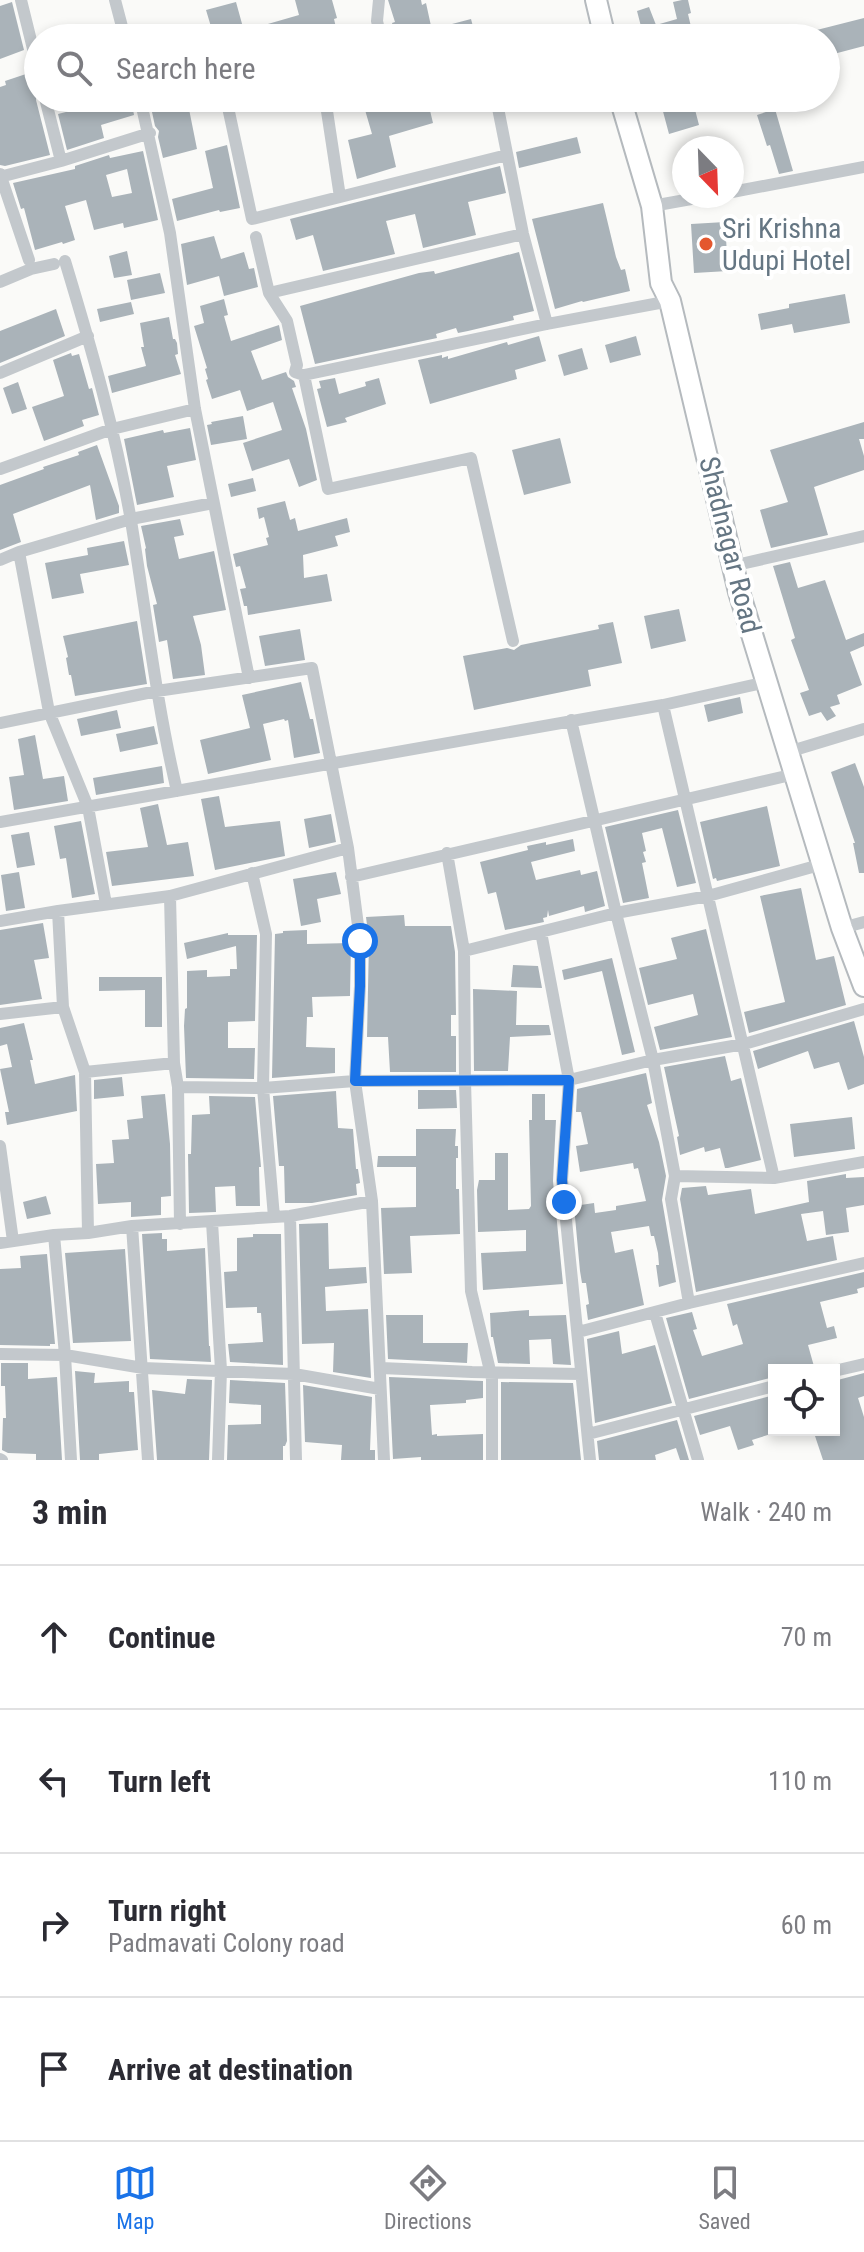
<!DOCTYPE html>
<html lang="en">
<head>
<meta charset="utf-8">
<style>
	:root { --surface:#fff; --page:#f7f7f7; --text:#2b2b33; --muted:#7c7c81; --line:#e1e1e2; --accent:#1a73e8 }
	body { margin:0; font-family:"Roboto Condensed",sans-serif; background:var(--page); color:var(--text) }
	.controls { position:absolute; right:24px; bottom:24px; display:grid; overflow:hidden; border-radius:0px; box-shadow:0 4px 12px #0003 }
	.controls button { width:72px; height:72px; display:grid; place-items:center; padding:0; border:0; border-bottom:2px solid var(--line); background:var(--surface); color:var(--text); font:40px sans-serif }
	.compass { position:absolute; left:672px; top:136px; width:72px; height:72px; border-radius:50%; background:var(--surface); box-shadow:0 4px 12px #0003; rotate:157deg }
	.stop { position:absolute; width:24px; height:24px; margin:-18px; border:6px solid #1a73e8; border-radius:50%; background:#fff }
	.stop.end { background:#1a73e8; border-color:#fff; box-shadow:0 2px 8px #0008 }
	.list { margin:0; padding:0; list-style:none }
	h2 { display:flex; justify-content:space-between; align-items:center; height:104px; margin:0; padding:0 32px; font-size:34px }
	h2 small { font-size:26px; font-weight:400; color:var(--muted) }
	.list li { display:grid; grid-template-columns:52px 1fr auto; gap:24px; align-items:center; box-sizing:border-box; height:144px; padding:0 32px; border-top:2px solid var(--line) }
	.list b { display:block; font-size:30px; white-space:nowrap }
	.list p { margin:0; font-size:26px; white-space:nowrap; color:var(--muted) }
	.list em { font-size:26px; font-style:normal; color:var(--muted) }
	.icon { flex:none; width:44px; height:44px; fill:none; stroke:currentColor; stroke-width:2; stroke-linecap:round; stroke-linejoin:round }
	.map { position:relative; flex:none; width:864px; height:1460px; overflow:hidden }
	.search { position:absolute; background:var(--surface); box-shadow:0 4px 12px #0003; left:24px; right:24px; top:24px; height:88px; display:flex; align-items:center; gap:20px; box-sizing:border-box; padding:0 28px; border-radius:44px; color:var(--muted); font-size:30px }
	.sheet { height:680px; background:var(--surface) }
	nav { display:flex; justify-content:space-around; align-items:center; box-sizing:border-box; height:112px; border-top:2px solid var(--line); background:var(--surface); font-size:22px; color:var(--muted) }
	nav a { display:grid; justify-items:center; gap:4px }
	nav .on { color:var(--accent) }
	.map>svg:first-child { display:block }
	.building { fill:#aab3b9; fill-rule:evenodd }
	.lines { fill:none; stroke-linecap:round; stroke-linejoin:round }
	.primary-casing { stroke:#b5babe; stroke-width:24 }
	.minor { stroke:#c3c8cc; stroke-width:12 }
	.primary { stroke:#fff; stroke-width:20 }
	.route { stroke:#1a73e8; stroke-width:10 }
	.poi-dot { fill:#e4572e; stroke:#fff; stroke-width:3 }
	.labels { text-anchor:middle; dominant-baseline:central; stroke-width:8; stroke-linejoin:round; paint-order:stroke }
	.poi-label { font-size:28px; fill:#657683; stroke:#fff; text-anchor:start }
	.street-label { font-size:28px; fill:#657683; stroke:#fff }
</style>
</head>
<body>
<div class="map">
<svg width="864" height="1460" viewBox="0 0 864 1460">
	<rect width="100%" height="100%" fill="#fafaf8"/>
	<path class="building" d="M295 0H332L337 18 334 19 338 36 337 38H230L228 25 212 30 206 10 236 2 244 31 299 15Z
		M388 0H421L422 5 426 3 431 26 417 29 419 38H396L392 23 395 22Z
		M682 0H688L691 13 688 14 692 31 664 38H644L637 11 649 7 656 25 677 19 673 2Z
		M12 2 24 50 0 59V6Z
		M864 18V46L826 56V38H802L801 34Z
		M471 19 476 38H456L452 24Z
		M29 73 34 85 38 83 36 100 50 155 5 166 0 165V87L6 85 5 81Z
		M91 98H131L134 115 101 125 104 138 67 150 58 114 93 105Z
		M149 98H161L163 105 187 99 197 149 163 158 158 137 159 131 155 126Z
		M381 98H390L391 102 408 98H427L433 123 389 136 396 167 357 179 348 140 372 134 363 103Z
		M685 98H692L699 125 669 134 661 104Z
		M775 109 793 171 779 174 770 145 767 146 757 115Z
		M577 137 581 153 519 168 516 152Z
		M227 145 240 208 220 212 219 210 177 221 172 199 213 188 205 151Z
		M143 151 158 220 124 228 123 223 94 230 86 200 65 206 75 240 63 244 62 242 35 250 24 208 21 209 13 183 75 169V166L109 155 110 158ZM127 169 132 193 112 197 106 175Z
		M500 166 506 193 468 202 476 235 423 248 415 214 386 221 395 254 323 271 313 235 296 240 290 219Z
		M603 203 616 257 621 270 625 269 630 291 583 302 582 301 555 309 532 219Z
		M725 222 728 271 694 273 691 224Z
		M214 236 221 259 244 252 249 269 254 268 258 287 224 296 219 276 187 285 181 244Z
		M127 251 132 275 114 278 109 256Z
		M519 252 534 311 513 316 514 320 468 331 458 333 456 328 436 334 437 338 315 364 300 306 419 273 434 271 435 274Z
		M160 273 165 293 131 300 127 280Z
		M845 294 850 323 794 333 792 324 761 330 758 314 789 308V304Z
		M224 299 228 315 224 316 231 341 279 325 282 340 251 351 262 380 286 372 288 377 294 381 296 387 292 388 306 429 317 480 299 487 289 459 252 471 243 443 282 430 273 402 247 411 240 390 212 399 206 380 208 379 205 369 207 368 194 326 204 323 200 306Z
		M131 302 134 314 100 322 97 309Z
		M56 309 65 336 0 363V331Z
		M169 317 173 339H175L177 343 178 354 175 355 181 374 112 393 108 376 146 366 141 347H144L140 323Z
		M539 336 546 361 515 370 517 379 430 404 418 360 442 355V358L448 356V359L507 342 508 345Z
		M636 336 641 355 610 363 605 345Z
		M582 348 588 369 564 376 558 355Z
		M71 353 72 356 79 354 89 389 92 388 99 415 82 420 84 426 44 441 32 407 64 396 53 360Z
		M335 378 339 394 366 386 365 382 379 378 386 404 345 418 347 422 327 427 317 389 321 388 319 381Z
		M18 382 27 409 12 414 3 388Z
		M243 416 247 439 211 445 207 425 212 424 211 422Z
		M864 422V439H859L864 456V470L814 487 828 535 771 548 760 510 788 502 770 450Z
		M190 428 196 460 167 466 174 497 137 505 124 439 163 430 164 433Z
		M560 438 571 483 524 495 512 450Z
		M97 445 119 506V513L96 520 90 485 13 514 21 542 0 550V485L44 469 43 467 79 455 78 452Z
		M253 478 256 491 231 497 228 484Z
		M285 501 290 520 295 518 298 531 347 518 350 532 335 536 338 546 303 555 304 578 327 574 332 601 248 615 247 606H244L240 589 246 588 240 566 236 567 233 554 268 545 266 538 269 537 264 517 259 519 257 508Z
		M180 519 184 535 174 537 179 559 214 551 226 610 193 616 201 645 205 675 173 679 167 640 159 642 153 605 157 604 147 566 145 549 146 548 141 526Z
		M124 541 129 565 80 574 84 593 52 599 45 563 88 555 87 548Z
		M790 562 798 588 825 580 846 640 864 633V646L850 652 862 685 837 695 840 704 830 707 836 716 827 721 821 712 809 716 800 693 809 690 791 640 795 638 773 566Z
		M679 609 686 641 651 649 644 616Z
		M137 621 147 684 75 696 71 675H69L66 658 68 657 63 636Z
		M613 622 622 663 588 670 591 686 474 710 463 656 507 648 514 650 521 645 599 629 598 625Z
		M300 629 305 660 265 666 259 636Z
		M301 682 310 719H313L320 753 294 758 288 720 285 721 284 719 263 724 271 760 208 774 200 740 250 728 242 695Z
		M740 697 743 713 708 722 704 705Z
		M117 710 121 728 81 736 77 719Z
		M154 726 158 744 120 752 116 734Z
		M35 735 43 779 64 776 68 801 14 810 9 777 24 775 18 739Z
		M855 763 864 787V873H859L853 843H855L831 772Z
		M162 766 164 783 96 795 93 778Z
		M219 796 225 827 280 821 285 856 215 870 201 799Z
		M158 804 167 845 188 842 194 876 112 886 106 852 148 847 140 808Z
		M767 806 780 866 717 881 716 878 713 879 700 822Z
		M678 810 696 883 677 887 662 828 642 833 646 851 643 852 646 862 642 863 649 898 623 903 605 827Z
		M331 814 336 842 309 848 304 819Z
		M81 821 95 894 72 898 66 858 60 859 54 826Z
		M29 832 35 865 17 868 11 835Z
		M573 839 575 851 531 862 536 880 580 870 581 875 597 871 605 906 585 912 584 906 549 916 548 910 547 917 543 918 544 922 505 930 496 892 488 894 480 862 528 850 527 846 546 842V845Z
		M19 872 25 908 6 911 1 875Z
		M336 872 341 894 317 899 321 922 301 926 293 879Z
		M801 888 816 960 834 956 846 1005 749 1033 744 1012 785 1002 760 896Z
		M404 915 405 926H451L455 952 456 1015H451V1036H456V1072H390L388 1037H367L369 941 366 917Z
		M43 923 49 958 34 960 42 999 0 1005V930Z
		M706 929 732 1037 660 1050 654 1027 698 1015 693 994 648 1005 639 968 677 959 671 938Z
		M307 930V944L351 943 350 996 312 997 313 1017H307L306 1047 335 1048V1073L272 1078 275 934 283 933V931Z
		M228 933V935H257L255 1021 228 1022V1048H255L254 1079 186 1078 184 1026 185 1009 187 1008V971L207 970V977L230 976V969H237L236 946 187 959 184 943Z
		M612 958 635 1052 622 1055 602 971 564 980 562 970Z
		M513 965 538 966 542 988 511 987Z
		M99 977H162V1027H145V990L99 991Z
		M473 989 517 991 516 1025H549L551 1035 510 1037 508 1071H474Z
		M854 1021 864 1057V1084L848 1090 839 1062 814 1069 808 1051 758 1069 753 1051Z
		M24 1023 33 1060H30L35 1084 75 1075 77 1111 7 1125 5 1112H9L0 1069 12 1067 7 1044 0 1046V1028Z
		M725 1056 731 1081 741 1078 761 1160 728 1168H725L720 1148 705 1152 704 1147 680 1155 677 1137 679 1136 664 1067Z
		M646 1073 652 1103 647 1105 659 1142 666 1176 662 1200 676 1282 659 1287 656 1265H659L658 1253 654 1236H651L649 1226 611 1232 615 1253 633 1249 644 1305 588 1320 586 1305 589 1304 586 1283H582L580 1271 574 1206 594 1203 595 1213 616 1210V1206L646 1201 638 1168 634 1169 633 1163 580 1172 576 1146 588 1144 581 1112H576L577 1089Z
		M122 1077 124 1096 94 1099V1080Z
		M418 1090H456L457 1108 418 1109Z
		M336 1091 338 1128 353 1129 356 1169H358L360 1183 356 1184 357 1195 312 1203H285L284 1166H279L273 1096Z
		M165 1094 170 1144 171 1196 161 1197V1215L131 1217V1202L98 1204 96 1164 114 1163 112 1140 129 1139 127 1120 143 1118 141 1096Z
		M532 1094H545V1120H556L553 1181 563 1284 483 1290 481 1253 526 1251V1230L478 1232 477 1190 479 1180H495V1153H508V1210L529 1209 531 1206 529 1120H532Z
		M209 1096 255 1097 261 1167H259L260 1206H236L235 1186 215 1187 216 1212 189 1213 188 1154H191L192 1115 210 1114Z
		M852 1117 855 1149 794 1157 790 1124Z
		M416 1129H456L455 1146H458V1158H456V1189H459L460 1234 410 1236 412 1273 384 1274 381 1208 416 1207V1167H377L378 1156H416Z
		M846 1174V1178L864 1177V1205L846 1208 849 1232 826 1235 823 1211 801 1214 807 1241 833 1236 837 1260 696 1292 680 1199 682 1188 706 1186 708 1195 751 1189 755 1214 809 1202 807 1181Z
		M46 1196 51 1214 27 1219 23 1202Z
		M328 1223 329 1269 366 1267 367 1283 325 1287 326 1311 368 1309 371 1378 333 1372 334 1343 302 1344 299 1224Z
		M162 1233V1239H167V1251L205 1248 209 1346H210L211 1362 150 1359 142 1234Z
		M253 1234H281L283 1365 230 1362 228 1344 263 1342 261 1313H257V1307L226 1308 224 1272 237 1271V1238L253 1237Z
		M125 1249 131 1341 73 1343 65 1253Z
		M47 1254 55 1344H50V1346L0 1345V1269L21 1268 20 1256Z
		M864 1272V1287L857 1289 858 1293 820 1302 827 1328 834 1326 837 1338 808 1345 815 1370H774V1377L689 1399 666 1318 692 1312 697 1329 693 1330 702 1356 743 1344 737 1324 733 1326 727 1304Z
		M529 1310V1316L566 1315 571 1365 553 1364 551 1339 529 1340 530 1364 498 1363 493 1337H491L490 1313Z
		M386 1315H423V1343H468L467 1363 388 1359Z
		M619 1331 622 1354 655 1345 672 1403 595 1423 587 1339Z
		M1 1363H28V1379L57 1377 62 1460H36V1454L8 1453 2 1450 3 1418H6L5 1386H1Z
		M75 1371 95 1373 94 1383 129 1381V1392H134L138 1450 99 1454V1460H80Z
		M864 1373V1396L858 1398 864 1417V1460H823L813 1430H829L831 1436 834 1435V1430H838L834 1419V1381Z
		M389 1377 483 1381V1398L466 1400V1403L430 1405 432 1435 437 1434V1436L483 1434V1460H421V1457L393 1459Z
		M187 1379 212 1380 209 1460H157L152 1390 185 1394Z
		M230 1380 285 1383 287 1441 285 1446H283V1460H227L228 1425 261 1424V1405L229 1403Z
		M501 1382 573 1383 581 1460H501Z
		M303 1385 372 1397 370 1450H375V1460H341L342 1445 305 1442Z
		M774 1395V1433L752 1440 754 1445 738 1450 730 1426 700 1435 694 1416Z
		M677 1420 689 1460H680L676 1448 655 1455 656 1460H599L597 1441Z"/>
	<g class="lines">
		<defs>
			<path id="primary" d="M596 0 605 38
				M620 98 652 206 661 283 670 301 739 592 842 928 864 986"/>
		</defs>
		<use href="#primary" class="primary-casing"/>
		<path class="minor" d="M21 0 38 69
			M115 0 125 38
			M379 0 377 21 381 38
			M45 98 61 161
			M140 98 170 233 195 409 249 678
			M226 98 252 219 507 155
			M325 98 340 197
			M496 98 523 234 547 324
			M0 174 29 260
			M0 177 61 161 150 133
			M732 192 864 167
			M652 206 708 196
			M256 237 269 293 287 321 297 365 295 372 304 375 547 324 670 301
			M65 261C91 347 116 433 131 521 146 611 156 702 177 791
			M0 282 31 269 54 264
			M269 293 523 234
			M0 373 88 336
			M304 375 328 489 471 458 513 641
			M0 469 112 429 195 409
			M0 560 19 552
			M732 566 864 536
			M663 705 774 1178
			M571 720 616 913 653 1060 675 1176 671 1199 689 1303
			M0 723 157 691 312 668 348 848 360 941V986L355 1081 372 1201 384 1460
			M788 752 864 729
			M0 822 663 705 767 682
			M447 853 464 951 465 1081 471 1291 492 1379V1460
			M252 873 266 934 263 1088 274 1217
			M351 877 795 774
			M170 896 174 1063 178 1087 180 1224
			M106 904 88 807 49 712 19 552 131 519 213 503
			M58 911 63 1007 85 1072 88 1233
			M0 921 58 911 170 896 348 848
			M842 928 864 922
			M541 932 569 1080 562 1180 590 1460
			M464 951 616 913 708 896 823 864
			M0 1014 63 1007
			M85 1072 174 1063
			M178 1087 263 1088 355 1081 569 1080 653 1060 744 1044 864 1009
			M0 1146 13 1241
			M675 1176 774 1178 864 1162
			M290 1216 296 1460
			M212 1222 221 1370 218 1460
			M132 1226 148 1460
			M54 1235 65 1355 71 1460
			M0 1243 54 1235 88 1233 132 1226 290 1216 372 1201
			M655 1313 698 1460
			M578 1332 689 1303 864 1263
			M0 1354 65 1355 143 1368 294 1374 380 1389
			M381 1368 472 1372 581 1374
			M834 1371 864 1364
			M588 1434 774 1386
			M0 1459 2 1460"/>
		<use href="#primary" class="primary"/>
	</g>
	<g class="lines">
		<path class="route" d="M360 941V986L355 1081 569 1080 562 1180 564 1202"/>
	</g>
	<circle class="poi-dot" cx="706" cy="244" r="8"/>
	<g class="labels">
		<g class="poi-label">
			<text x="722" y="228">Sri Krishna<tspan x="722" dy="32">Udupi Hotel</tspan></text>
		</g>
		<g class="street-label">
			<text transform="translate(730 545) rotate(76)">Shadnagar Road</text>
		</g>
	</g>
</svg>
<div class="controls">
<button><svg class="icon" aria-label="locate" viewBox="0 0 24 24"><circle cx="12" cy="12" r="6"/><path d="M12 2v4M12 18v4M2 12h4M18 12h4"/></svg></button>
</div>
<svg class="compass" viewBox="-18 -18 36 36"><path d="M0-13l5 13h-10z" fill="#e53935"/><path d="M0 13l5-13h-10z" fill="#7c7c81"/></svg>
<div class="stop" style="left:360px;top:941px"></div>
<div class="stop end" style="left:564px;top:1202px"></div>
<div class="search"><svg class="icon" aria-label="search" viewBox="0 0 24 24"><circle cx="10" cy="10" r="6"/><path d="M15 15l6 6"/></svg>Search here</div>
</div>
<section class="sheet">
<h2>3 min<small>Walk · 240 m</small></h2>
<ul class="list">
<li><svg class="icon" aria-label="ahead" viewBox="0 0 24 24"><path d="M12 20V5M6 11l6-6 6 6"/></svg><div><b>Continue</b></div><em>70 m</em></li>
<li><svg class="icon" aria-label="left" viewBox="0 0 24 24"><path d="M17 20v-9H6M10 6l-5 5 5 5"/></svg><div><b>Turn left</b></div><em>110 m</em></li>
<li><svg class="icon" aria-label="right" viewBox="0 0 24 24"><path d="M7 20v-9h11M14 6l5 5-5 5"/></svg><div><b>Turn right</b><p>Padmavati Colony road</p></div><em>60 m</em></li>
<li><svg class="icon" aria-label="arrive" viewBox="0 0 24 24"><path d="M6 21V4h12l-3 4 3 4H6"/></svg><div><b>Arrive at destination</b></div></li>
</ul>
</section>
<nav>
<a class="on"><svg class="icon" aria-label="map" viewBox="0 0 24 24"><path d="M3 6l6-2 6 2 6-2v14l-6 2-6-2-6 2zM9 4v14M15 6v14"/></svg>Map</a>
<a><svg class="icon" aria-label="directions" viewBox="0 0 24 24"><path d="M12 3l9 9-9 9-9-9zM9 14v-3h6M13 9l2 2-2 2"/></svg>Directions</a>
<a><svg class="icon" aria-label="saved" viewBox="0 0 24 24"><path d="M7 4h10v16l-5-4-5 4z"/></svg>Saved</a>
</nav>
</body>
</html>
